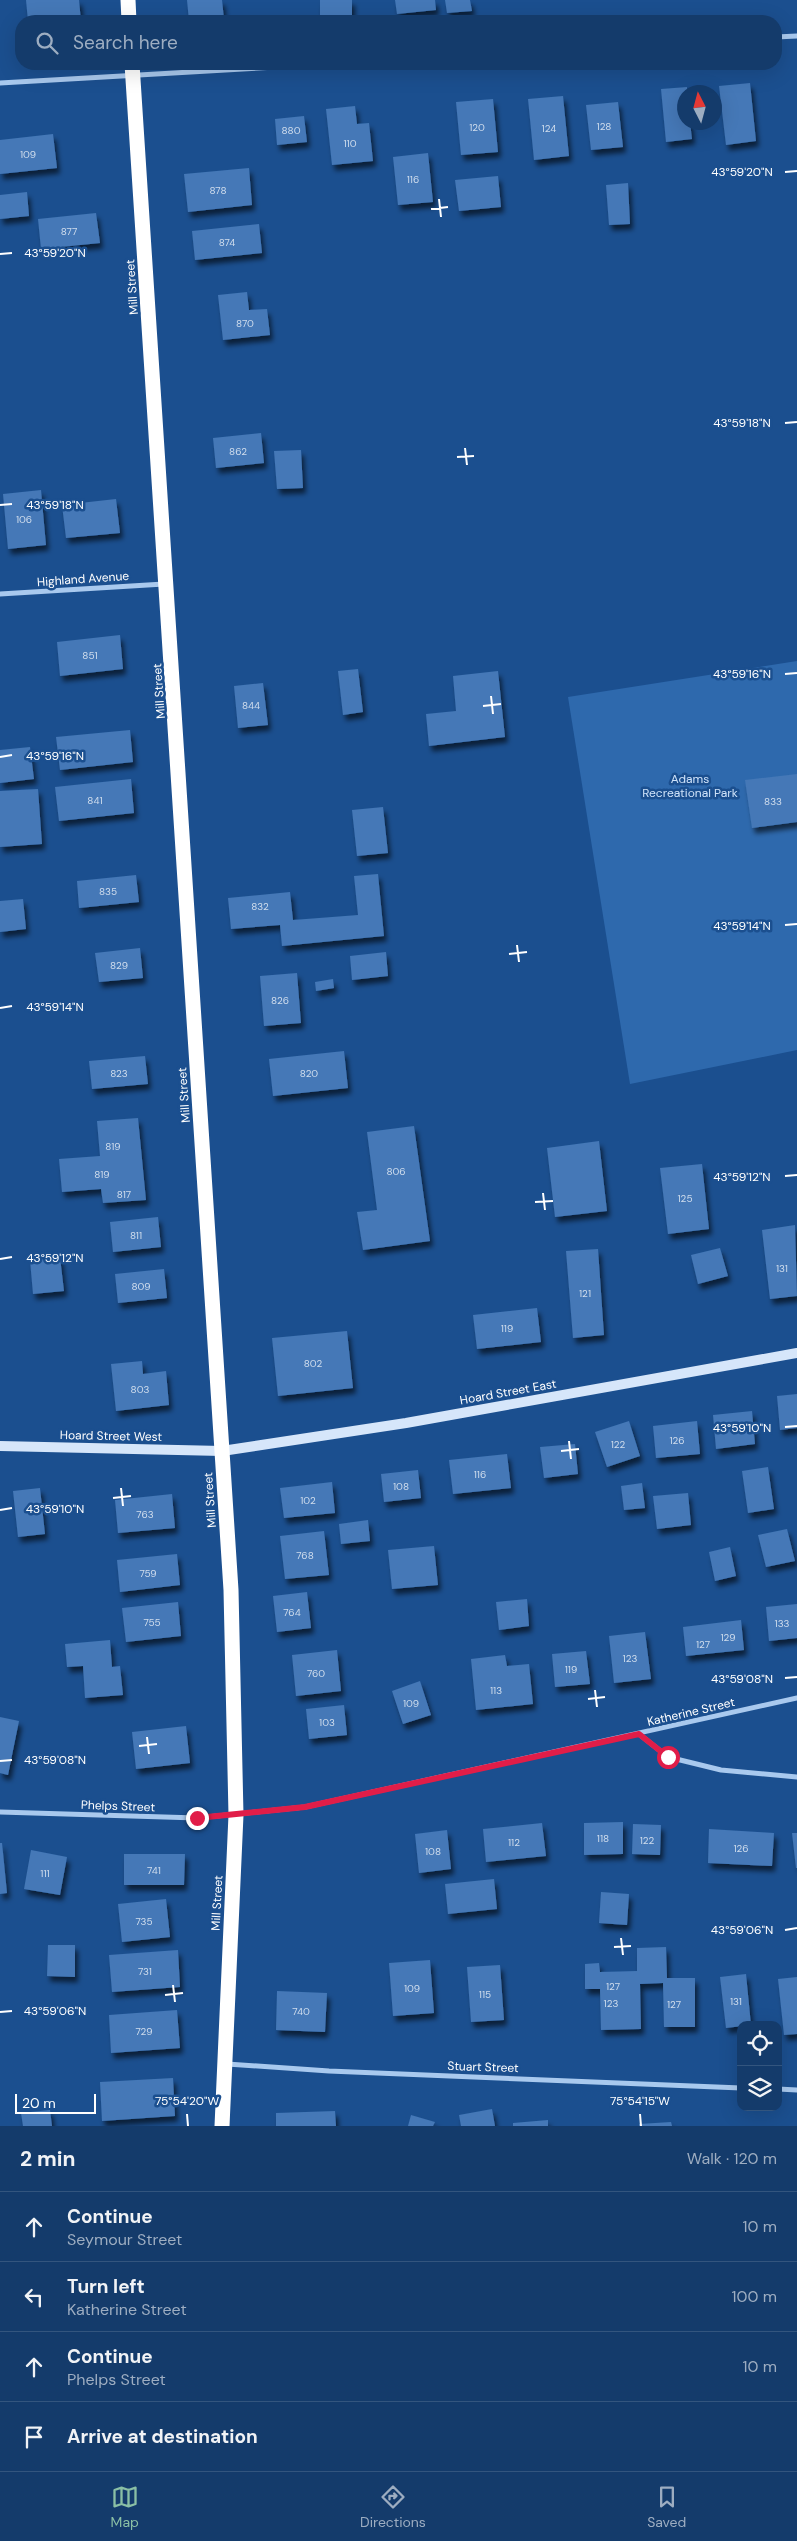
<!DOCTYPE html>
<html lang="en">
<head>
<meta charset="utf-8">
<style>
	:root { --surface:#143b6b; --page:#1d4271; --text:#f1f3f6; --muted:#9dadc1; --line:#33557e; --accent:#8abfa5 }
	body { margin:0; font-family:"DM Sans",sans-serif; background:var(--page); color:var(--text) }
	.controls { position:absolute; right:15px; bottom:15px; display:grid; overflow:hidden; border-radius:10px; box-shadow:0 5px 20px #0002 }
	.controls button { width:45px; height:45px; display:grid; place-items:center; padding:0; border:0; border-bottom:1px solid var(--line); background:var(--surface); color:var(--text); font:25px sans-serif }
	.compass { position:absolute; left:677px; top:85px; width:45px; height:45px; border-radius:50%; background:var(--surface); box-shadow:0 5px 20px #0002; rotate:354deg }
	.scale { position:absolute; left:15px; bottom:12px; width:81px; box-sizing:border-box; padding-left:5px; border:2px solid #fff; border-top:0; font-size:14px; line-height:18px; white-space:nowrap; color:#fff; -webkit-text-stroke:4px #1b4f8f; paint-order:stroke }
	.stop { position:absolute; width:15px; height:15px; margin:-11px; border:4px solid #e11d48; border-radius:50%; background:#fff }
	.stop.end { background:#e11d48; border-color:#fff; box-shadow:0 1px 5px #0008 }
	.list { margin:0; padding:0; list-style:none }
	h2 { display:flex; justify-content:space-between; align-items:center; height:65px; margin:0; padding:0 20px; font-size:21px }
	h2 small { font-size:16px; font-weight:400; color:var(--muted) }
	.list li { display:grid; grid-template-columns:32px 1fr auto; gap:15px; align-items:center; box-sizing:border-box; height:70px; padding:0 20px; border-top:1px solid var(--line) }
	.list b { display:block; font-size:19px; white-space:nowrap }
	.list p { margin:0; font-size:16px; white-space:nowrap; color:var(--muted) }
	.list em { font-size:16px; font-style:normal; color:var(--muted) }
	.icon { flex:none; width:28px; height:28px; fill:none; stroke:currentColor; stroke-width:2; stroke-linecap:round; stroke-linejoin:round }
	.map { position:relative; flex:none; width:797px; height:2126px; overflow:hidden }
	.search { position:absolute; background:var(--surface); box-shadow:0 5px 20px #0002; left:15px; right:15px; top:15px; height:55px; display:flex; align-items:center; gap:12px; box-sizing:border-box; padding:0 18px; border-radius:20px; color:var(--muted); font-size:19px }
	.sheet { height:345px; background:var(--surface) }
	nav { display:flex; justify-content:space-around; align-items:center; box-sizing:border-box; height:70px; border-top:1px solid var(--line); background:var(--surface); font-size:14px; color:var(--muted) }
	nav a { display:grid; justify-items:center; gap:2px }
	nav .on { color:var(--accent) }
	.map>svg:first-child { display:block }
	.green { fill:#2e69ad }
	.building { fill:#4478b7; filter:url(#shadow) }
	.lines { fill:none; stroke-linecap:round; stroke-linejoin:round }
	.street { stroke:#a9c9ee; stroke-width:5 }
	.secondary { stroke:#d6e6fa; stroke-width:10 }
	.highway { stroke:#fff; stroke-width:15 }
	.route { stroke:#e11d48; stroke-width:6 }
	.ticks { fill:none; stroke:#fff; stroke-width:2 }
	.labels { text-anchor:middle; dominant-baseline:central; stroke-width:5; stroke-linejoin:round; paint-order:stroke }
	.number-label { font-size:10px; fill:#d0dded }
	.street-label { font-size:12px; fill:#fff; stroke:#1b4f8f }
	.park-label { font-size:12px; fill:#cfe3fa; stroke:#1b4f8f }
	.ticks-label { font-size:12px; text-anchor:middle; fill:#fff; stroke:#1b4f8f; stroke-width:5; stroke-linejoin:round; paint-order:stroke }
</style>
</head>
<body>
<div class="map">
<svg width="797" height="2126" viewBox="0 0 797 2126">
	<defs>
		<filter id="shadow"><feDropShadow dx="3" dy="5.5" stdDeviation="2.5" flood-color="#0009"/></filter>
	</defs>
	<rect width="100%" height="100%" fill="#1b4f8f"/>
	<path class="green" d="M797 661V1050L630 1084 568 697Z"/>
	<path class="building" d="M26 0H79L81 21H28Z
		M187 0H222L224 19 189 21Z
		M320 0H352V19L320 18Z
		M395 0H435L436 10 397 14Z
		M445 0H470L472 11 447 13Z
		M750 83 756 141 726 145 719 86Z
		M687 87V92H684V122H690L692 139 666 142 661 89Z
		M563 96 569 156 534 160 528 99Z
		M493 99 498 152 461 155 456 102Z
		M618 102 623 147 591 150 586 105Z
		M355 106 357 124 369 123 373 161 332 165 326 109Z
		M304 116 307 142 277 145 275 119Z
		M53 134 57 168 0 174V140Z
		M428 153 433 202 398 205 393 157Z
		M249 168 252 205 188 212 184 174Z
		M498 176 501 207 459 211 455 180Z
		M628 183 630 224 609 225 606 185Z
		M27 192 29 216 0 219V195Z
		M96 213 100 243 41 249 38 219Z
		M259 224 262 253 195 260 192 231Z
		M247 292 249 310 267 309 270 335 223 340 218 295Z
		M261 433 264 463 216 468 213 438Z
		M301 450 303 488 277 489 274 451Z
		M41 490 46 545 8 549 3 494Z
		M116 499 120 533 66 538 62 505Z
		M120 635 123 669 60 676 57 642Z
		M358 669 363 712 343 715 338 671Z
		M498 671 505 737 429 746 426 714 456 711 453 676Z
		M263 683 268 725 238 728 234 686Z
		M130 730 133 762 60 770 56 737Z
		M30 747 34 779 0 783V750Z
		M797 774V822L752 828 745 780Z
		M131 779 134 813 59 821 55 787Z
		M38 789 42 844 0 847V791Z
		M383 807 388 853 357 856 352 810Z
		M378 874 384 936 282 946 280 925 231 929 228 898 290 892 293 920 358 915 354 876Z
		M136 875 139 902 79 908 77 881Z
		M23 899 26 929 0 932V901Z
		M140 948 143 978 99 982 95 953Z
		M386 952 388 976 352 980 350 956Z
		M297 973 301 1023 264 1026 260 976Z
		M333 979 334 988 316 991 315 982Z
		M344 1051 348 1088 273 1096 269 1059Z
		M145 1056 148 1084 92 1089 89 1061Z
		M138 1118 146 1200 103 1203 101 1189 62 1192 59 1159 100 1156 97 1121Z
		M414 1126 430 1241 363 1250 357 1212 377 1210 367 1132Z
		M599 1141 607 1211 555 1217 547 1148Z
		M702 1164 709 1229 668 1234 660 1168Z
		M158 1217 161 1247 113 1252 110 1222Z
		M795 1225 797 1296 770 1299 762 1230Z
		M720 1248 728 1276 698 1284 691 1255Z
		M598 1249 604 1335 573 1338 566 1251Z
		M60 1257 64 1291 33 1294 30 1260Z
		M164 1269 167 1298 118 1303 115 1274Z
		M537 1308 541 1342 477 1349 473 1315Z
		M347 1331 353 1388 278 1396 272 1338Z
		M142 1361 143 1374 166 1371 169 1405 116 1411 111 1364Z
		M797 1394V1428L780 1430 777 1396Z
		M752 1411 755 1444 716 1449 713 1415Z
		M629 1421 640 1456 607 1467 595 1432Z
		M697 1421 700 1454 656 1458 653 1426Z
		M575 1444 578 1474 544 1478 540 1447Z
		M507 1454 511 1488 453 1494 449 1460Z
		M768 1467 774 1509 748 1513 742 1471Z
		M418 1470 421 1498 384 1502 381 1474Z
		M332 1482 335 1513 284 1518 280 1488Z
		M642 1483 645 1508 624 1510 621 1486Z
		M40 1488 45 1534 18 1537 13 1491Z
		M688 1493 691 1525 657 1529 653 1496Z
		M172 1494 175 1528 118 1533 115 1500Z
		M368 1520 370 1541 341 1544 339 1524Z
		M787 1529 795 1561 766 1567 758 1535Z
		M324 1531 329 1575 285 1579 280 1536Z
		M434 1546 438 1585 392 1589 388 1550Z
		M730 1547 736 1576 715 1581 709 1552Z
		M177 1554 180 1585 120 1592 117 1560Z
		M307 1592 311 1628 277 1632 273 1596Z
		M527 1599 529 1626 499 1630 496 1602Z
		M178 1602 181 1636 126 1642 122 1608Z
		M797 1604V1638L769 1641 766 1607Z
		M741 1620 744 1650 686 1656 683 1627Z
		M645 1632 651 1679 614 1683 609 1636Z
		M110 1640 112 1667 120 1666 123 1695 85 1698 83 1666 67 1667 65 1644Z
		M337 1650 341 1691 296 1696 292 1655Z
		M586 1651 590 1684 555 1687 552 1654Z
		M505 1655 507 1666 529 1664 533 1704 476 1710 471 1659Z
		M420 1681 431 1715 403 1724 392 1691Z
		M344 1705 347 1735 309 1739 306 1709Z
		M0 1717 19 1721 8 1775 0 1773Z
		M186 1726 190 1763 136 1769 132 1732Z
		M623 1822V1854L584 1855V1823Z
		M542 1823 546 1856 486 1862 483 1829Z
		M633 1824 661 1825 660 1855 632 1854Z
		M709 1829 774 1833 772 1866 708 1863Z
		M447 1830 451 1869 419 1873 415 1834Z
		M792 1833H797V1868H796Z
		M0 1843H2L7 1893 0 1894Z
		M31 1850 67 1857 60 1895 24 1889Z
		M124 1854H185L184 1885H124Z
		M494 1879 497 1909 448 1914 445 1884Z
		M601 1892 629 1894 627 1925 599 1923Z
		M166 1899 170 1937 122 1942 118 1904Z
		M48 1945H75V1977L47 1976Z
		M666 1947 667 1978H695V2027H664L663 1983 640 1984 641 2029 601 2030 600 1989H585V1964L599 1963 600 1972 637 1971V1948Z
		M178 1950 180 1987 112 1992 109 1955Z
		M430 1960 434 2013 393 2016 389 1963Z
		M500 1965 504 2020 471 2022 467 1967Z
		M746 1974 751 2025 726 2028 720 1977Z
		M797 1977V2034L784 2035 778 1979Z
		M277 1991 327 1993 325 2032 276 2030Z
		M177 2010 180 2048 111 2053 109 2015Z
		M173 2078 175 2116 102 2121 100 2082Z
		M492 2109 495 2126H461L459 2115Z
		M50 2110 52 2126H23L21 2113Z
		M335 2111 336 2126H276V2113Z
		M411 2115 435 2122 433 2126H408Z
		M548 2120V2126H513V2123Z
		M671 2122 672 2126H639V2124Z"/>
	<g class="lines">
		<path class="street" d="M776 37 797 36
			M0 83 328 64
			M0 594 164 584
			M639 1734 668 1757 721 1770 797 1777
			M0 1812 197 1818 305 1807 797 1698
			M227 2064 329 2071 741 2088
			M778 2089 797 2090"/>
		<path class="secondary" d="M0 1446 222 1451 406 1423 797 1353"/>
		<path class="highway" d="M128 0 129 21
			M132 64 231 1590 236 1815 222 2126"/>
	</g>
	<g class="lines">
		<path class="route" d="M197 1818 305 1807 639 1734 668 1757"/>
	</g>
	<path class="ticks" d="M785 172 797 171M439 199 441 217M431 209 448 207M0 254 12 253M785 423 797 422M465 448 467 465M457 457 474 456M0 505 12 504M785 674 797 673M491 696 493 714M483 706 501 704M0 757 12 755M785 925 797 924M517 945 519 962M509 954 527 952M0 1008 12 1006M785 1176 797 1175M543 1193 545 1210M535 1202 553 1201M0 1259 12 1257M785 1427 797 1426M569 1441 571 1459M561 1451 579 1449M121 1488 123 1506M113 1498 131 1496M0 1510 12 1508M785 1678 797 1677M595 1690 597 1707M588 1699 605 1697M147 1737 149 1754M139 1746 157 1744M0 1761 12 1760M785 1930 797 1928M621 1938 623 1955M614 1947 631 1946M173 1985 175 2002M165 1995 183 1993M0 2012 12 2011M187 2114 188 2126M640 2114 641 2126"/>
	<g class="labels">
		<g class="number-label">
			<text x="604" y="126">128</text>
			<text x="477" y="127">120</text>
			<text x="549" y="128">124</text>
			<text x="291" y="130">880</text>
			<text x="350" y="143">110</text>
			<text x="28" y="154">109</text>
			<text x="413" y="179">116</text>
			<text x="218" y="190">878</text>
			<text x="69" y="231">877</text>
			<text x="227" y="242">874</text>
			<text x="245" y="323">870</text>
			<text x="238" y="451">862</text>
			<text x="24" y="519">106</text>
			<text x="90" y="655">851</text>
			<text x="251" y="705">844</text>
			<text x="95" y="800">841</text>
			<text x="773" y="801">833</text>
			<text x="108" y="891">835</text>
			<text x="260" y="906">832</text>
			<text x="119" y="965">829</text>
			<text x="280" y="1000">826</text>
			<text x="119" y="1073">823</text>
			<text x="309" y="1073">820</text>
			<text x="113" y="1146">819</text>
			<text x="396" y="1171">806</text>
			<text x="102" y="1174">819</text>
			<text x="124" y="1194">817</text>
			<text x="685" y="1198">125</text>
			<text x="136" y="1235">811</text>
			<text x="782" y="1268">131</text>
			<text x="141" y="1286">809</text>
			<text x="585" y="1293">121</text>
			<text x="507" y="1328">119</text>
			<text x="313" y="1363">802</text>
			<text x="140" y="1389">803</text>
			<text x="677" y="1440">126</text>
			<text x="618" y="1444">122</text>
			<text x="480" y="1474">116</text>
			<text x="401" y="1486">108</text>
			<text x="308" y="1500">102</text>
			<text x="145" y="1514">763</text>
			<text x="305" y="1555">768</text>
			<text x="148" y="1573">759</text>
			<text x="292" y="1612">764</text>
			<text x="152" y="1622">755</text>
			<text x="782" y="1623">133</text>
			<text x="728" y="1637">129</text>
			<text x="703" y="1644">127</text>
			<text x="630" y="1658">123</text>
			<text x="571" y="1669">119</text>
			<text x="316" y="1673">760</text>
			<text x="496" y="1690">113</text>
			<text x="411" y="1703">109</text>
			<text x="327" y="1722">103</text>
			<text x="603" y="1838">118</text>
			<text x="647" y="1840">122</text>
			<text x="514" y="1842">112</text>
			<text x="741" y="1848">126</text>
			<text x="433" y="1851">108</text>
			<text x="154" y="1870">741</text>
			<text x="45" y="1873">111</text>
			<text x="144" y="1921">735</text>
			<text x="145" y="1971">731</text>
			<text x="613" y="1986">127</text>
			<text x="412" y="1988">109</text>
			<text x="485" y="1994">115</text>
			<text x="736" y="2001">131</text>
			<text x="611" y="2003">123</text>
			<text x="674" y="2004">127</text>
			<text x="301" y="2011">740</text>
			<text x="144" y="2031">729</text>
		</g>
		<g class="street-label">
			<text transform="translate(132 287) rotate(-94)">Mill Street</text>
			<text transform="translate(83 579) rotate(-4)">Highland Avenue</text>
			<text transform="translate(159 691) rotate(-94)">Mill Street</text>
			<text transform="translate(184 1095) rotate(-94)">Mill Street</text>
			<text transform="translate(508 1392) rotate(-10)">Hoard Street East</text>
			<text transform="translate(111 1436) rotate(1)">Hoard Street West</text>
			<text transform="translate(210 1500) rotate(-94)">Mill Street</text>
			<text transform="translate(691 1712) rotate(-13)">Katherine Street</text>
			<text transform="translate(118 1806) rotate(2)">Phelps Street</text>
			<text transform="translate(217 1903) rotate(-87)">Mill Street</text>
			<text transform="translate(483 2067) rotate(2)">Stuart Street</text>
		</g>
		<g class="park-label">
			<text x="690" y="779">Adams<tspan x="690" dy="14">Recreational Park</tspan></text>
		</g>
	</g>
	<g class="ticks-label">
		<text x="742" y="176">43°59'20"N</text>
		<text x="55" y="257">43°59'20"N</text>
		<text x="742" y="427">43°59'18"N</text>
		<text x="55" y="509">43°59'18"N</text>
		<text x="742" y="678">43°59'16"N</text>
		<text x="55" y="760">43°59'16"N</text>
		<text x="742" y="930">43°59'14"N</text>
		<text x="55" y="1011">43°59'14"N</text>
		<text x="742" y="1181">43°59'12"N</text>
		<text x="55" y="1262">43°59'12"N</text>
		<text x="742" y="1432">43°59'10"N</text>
		<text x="55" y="1513">43°59'10"N</text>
		<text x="742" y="1683">43°59'08"N</text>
		<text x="55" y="1764">43°59'08"N</text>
		<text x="742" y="1934">43°59'06"N</text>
		<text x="55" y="2015">43°59'06"N</text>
		<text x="187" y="2105">75°54'20"W</text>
		<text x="640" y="2105">75°54'15"W</text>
	</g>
</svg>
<div class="controls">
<button><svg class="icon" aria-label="locate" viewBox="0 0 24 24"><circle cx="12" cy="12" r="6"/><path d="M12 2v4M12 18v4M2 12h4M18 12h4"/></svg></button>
<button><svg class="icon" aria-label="layers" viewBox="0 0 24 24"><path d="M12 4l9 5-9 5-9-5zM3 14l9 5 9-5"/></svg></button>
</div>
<svg class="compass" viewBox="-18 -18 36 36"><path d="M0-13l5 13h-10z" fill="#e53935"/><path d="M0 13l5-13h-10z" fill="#9dadc1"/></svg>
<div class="scale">20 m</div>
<div class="stop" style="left:668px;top:1757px"></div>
<div class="stop end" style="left:197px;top:1818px"></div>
<div class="search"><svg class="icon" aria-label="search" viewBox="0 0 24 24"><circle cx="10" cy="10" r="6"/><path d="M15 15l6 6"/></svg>Search here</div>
</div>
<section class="sheet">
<h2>2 min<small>Walk · 120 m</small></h2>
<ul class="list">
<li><svg class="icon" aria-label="ahead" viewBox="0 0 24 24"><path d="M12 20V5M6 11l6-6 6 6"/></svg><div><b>Continue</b><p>Seymour Street</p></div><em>10 m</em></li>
<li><svg class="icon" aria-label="left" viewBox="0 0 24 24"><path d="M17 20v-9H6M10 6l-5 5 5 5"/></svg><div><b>Turn left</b><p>Katherine Street</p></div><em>100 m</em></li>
<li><svg class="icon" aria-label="ahead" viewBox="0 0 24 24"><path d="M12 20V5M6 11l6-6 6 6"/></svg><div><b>Continue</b><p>Phelps Street</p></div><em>10 m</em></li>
<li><svg class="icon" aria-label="arrive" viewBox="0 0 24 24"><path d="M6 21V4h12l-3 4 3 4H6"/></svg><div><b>Arrive at destination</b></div></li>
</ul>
</section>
<nav>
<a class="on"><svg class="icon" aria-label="map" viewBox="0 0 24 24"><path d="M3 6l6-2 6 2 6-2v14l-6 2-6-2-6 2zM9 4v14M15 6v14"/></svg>Map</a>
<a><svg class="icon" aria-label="directions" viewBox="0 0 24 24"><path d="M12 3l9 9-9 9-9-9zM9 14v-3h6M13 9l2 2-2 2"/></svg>Directions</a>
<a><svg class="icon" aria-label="saved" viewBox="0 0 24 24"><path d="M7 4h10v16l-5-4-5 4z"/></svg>Saved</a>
</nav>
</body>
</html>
